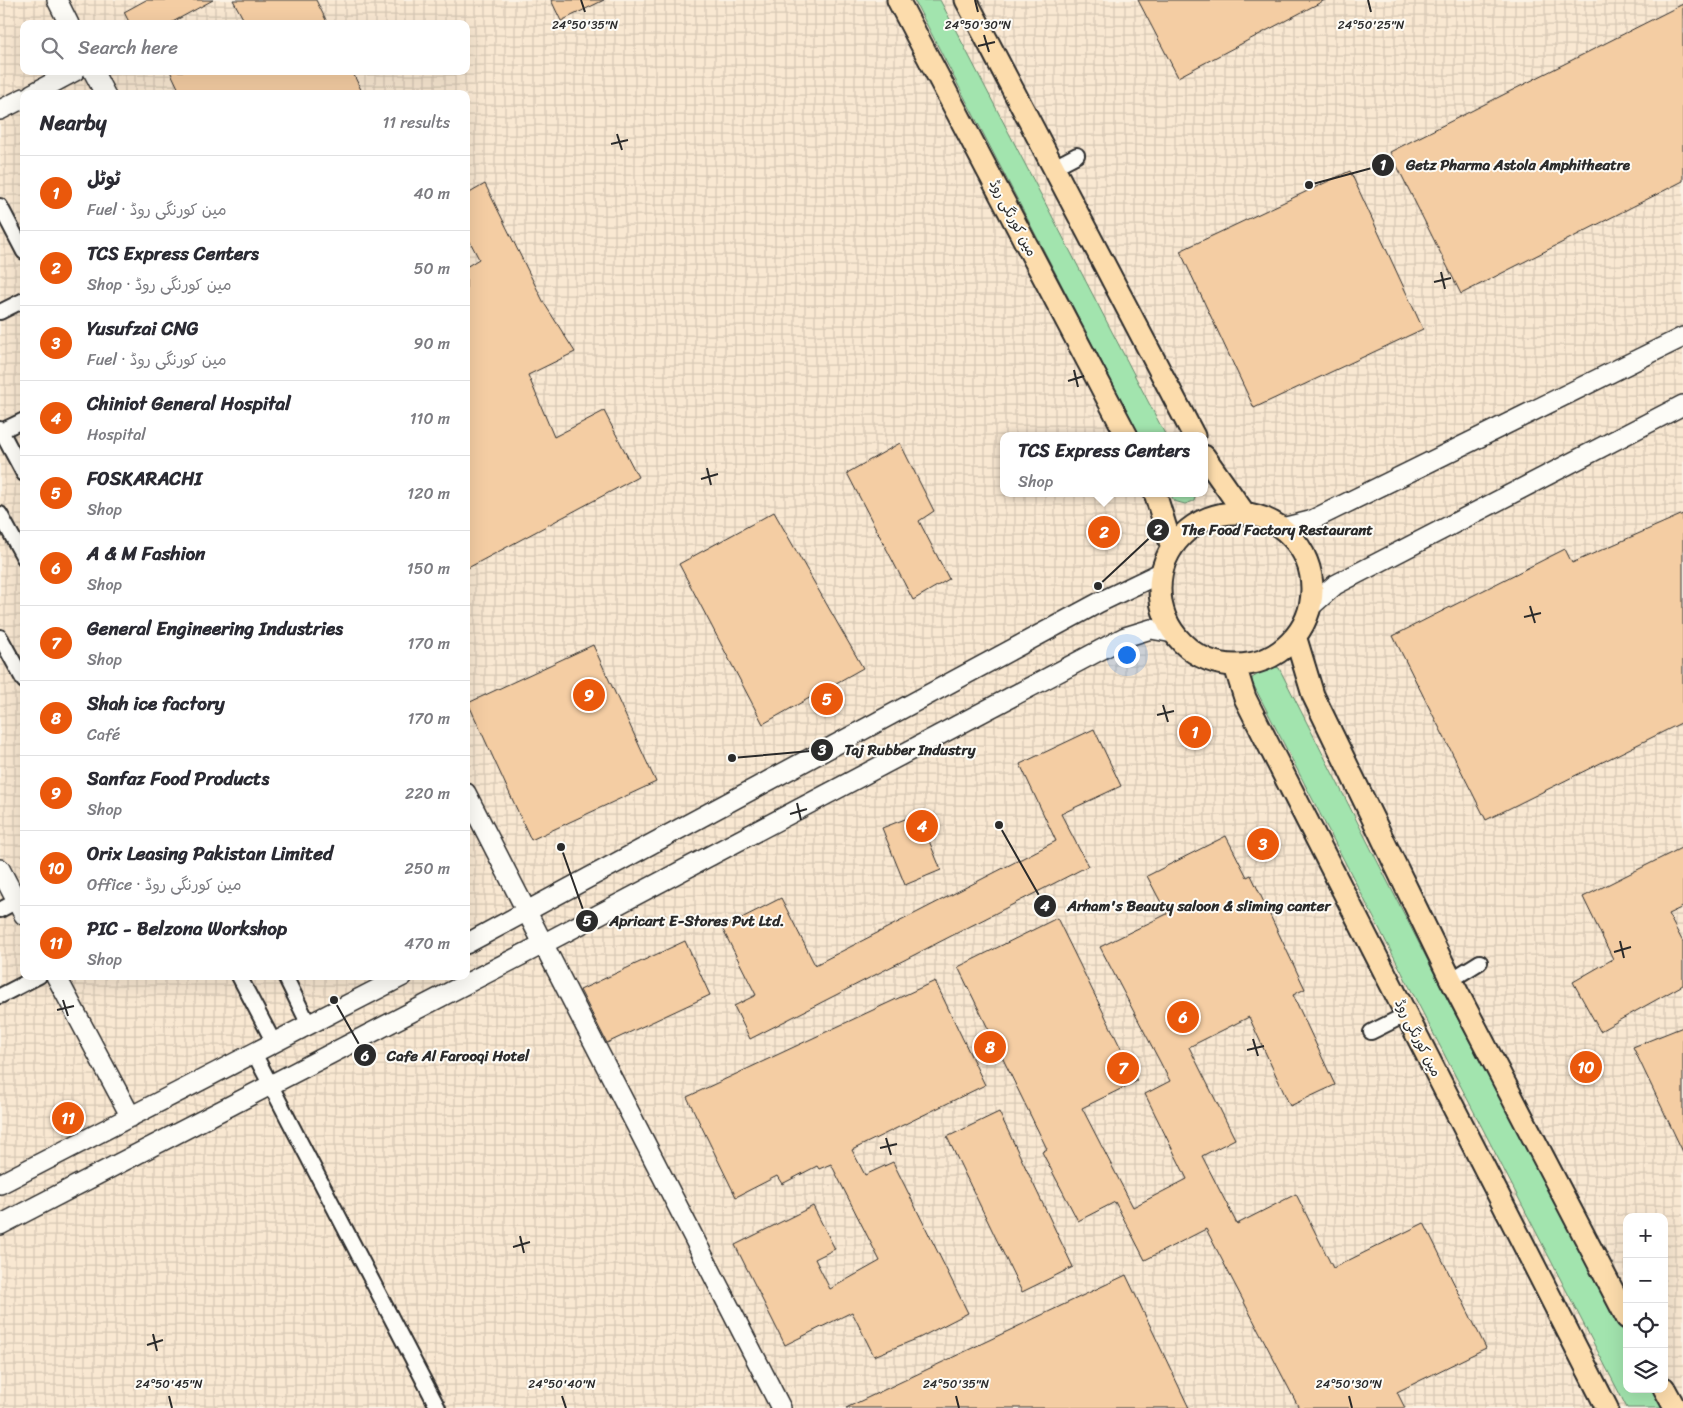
<!DOCTYPE html>
<html lang="en">
<head>
<meta charset="utf-8">
<style>
	:root { --surface:#fff; --page:#f2f2f3; --text:#2b2b33; --muted:#7c7c81; --line:#e1e1e2; --accent:#ea580c }
	body { margin:0; font-family:Sriracha,"Playpen Sans Arabic",sans-serif; background:var(--page); color:var(--text) }
	.controls { position:absolute; right:15px; bottom:15px; display:grid; overflow:hidden; border-radius:10px; box-shadow:0 5px 20px #0002 }
	.controls button { width:45px; height:45px; display:grid; place-items:center; padding:0; border:0; border-bottom:1px solid var(--line); background:var(--surface); color:var(--text); font:25px sans-serif }
	.you { position:absolute; left:1126px; top:654px; width:18px; height:18px; margin:-12px; border:4px solid #fff; border-radius:50%; background:#1a73e8; box-shadow:0 0 0 8px #1a73e833 }
	.badge { display:grid; place-items:center; width:32px; height:32px; border-radius:50%; background:var(--accent); color:#fff; font-size:16px; font-weight:700 }
	.pin { position:absolute; translate:-50% -50%; border:2px solid #fff; box-shadow:0 1px 5px #0006 }
	.popup { position:absolute; left:1000px; top:432px; width:208px; height:65px; box-sizing:border-box; display:grid; place-content:center; border-radius:10px; background:var(--surface); filter:drop-shadow(0 1px 4px #0005); font-size:16px; white-space:nowrap; color:var(--muted) }
	.popup b { font-size:19px; color:var(--text) }
	.popup::after { content:''; position:absolute; left:50%; top:100%; margin-left:-10px; border:10px solid transparent; border-top-color:var(--surface) }
	.list { margin:0; padding:0; list-style:none }
	h2 { display:flex; justify-content:space-between; align-items:center; height:65px; margin:0; padding:0 20px; font-size:21px }
	h2 small { font-size:16px; font-weight:400; color:var(--muted) }
	.list li { display:grid; grid-template-columns:32px 1fr auto; gap:15px; align-items:center; box-sizing:border-box; height:75px; padding:0 20px; border-top:1px solid var(--line) }
	.list b { display:block; font-size:19px; white-space:nowrap }
	.list p { margin:0; font-size:16px; white-space:nowrap; color:var(--muted) }
	.list em { font-size:16px; font-style:normal; color:var(--muted) }
	.icon { flex:none; width:28px; height:28px; fill:none; stroke:currentColor; stroke-width:2; stroke-linecap:round; stroke-linejoin:round }
	.map { position:relative; flex:none; width:1683px; height:1408px; overflow:hidden }
	.search { position:absolute; background:var(--surface); box-shadow:0 5px 20px #0002; left:20px; top:20px; width:450px; height:55px; display:flex; align-items:center; gap:12px; box-sizing:border-box; padding:0 18px; border-radius:10px; color:var(--muted); font-size:19px }
	.panel { position:absolute; background:var(--surface); box-shadow:0 5px 20px #0002; left:20px; top:90px; width:450px; height:890px; border-radius:10px }
	.map>svg:first-child { display:block }
	.industrial { fill:url(#industrial-grid); fill-rule:evenodd }
	.grass { fill:#a2e4ae; stroke:#66886c }
	.building { fill:#f4cda3; stroke:#2b2b2b }
	.lines { fill:none; stroke-linecap:round; stroke-linejoin:round }
	.street-casing { stroke:#2b2b2b; stroke-width:18 }
	.secondary-casing { stroke:#2b2b2b; stroke-width:22 }
	.primary-casing { stroke:#2b2b2b; stroke-width:25 }
	.street { stroke:#fdfcf7; stroke-width:14 }
	.secondary { stroke:#fdfcf7; stroke-width:19 }
	.primary { stroke:#fcdcac; stroke-width:21 }
	.ticks { fill:none; stroke:#2b2b2b; stroke-width:2 }
	.labels { text-anchor:middle; dominant-baseline:central; stroke-width:4; stroke-linejoin:round; paint-order:stroke }
	.street-label { font-size:14px; fill:#2b2b2b; stroke:#fdfcf7 }
	.ticks-label { font-size:12px; text-anchor:middle; fill:#2b2b2b; stroke:#fdfcf7; stroke-width:4; stroke-linejoin:round; paint-order:stroke }
	.leader { fill:none; stroke:#2b2b2b; stroke-width:2 }
	.callout-dot { fill:#2b2b2b; stroke:#fdfcf7; stroke-width:2 }
	.mark-label { font-size:15px; text-anchor:middle; font-weight:bold; fill:#fff }
	.callout-label { font-size:15px; text-anchor:middle; font-weight:bold; fill:#2b2b2b; stroke:#fdfcf7; stroke-width:4; stroke-linejoin:round; paint-order:stroke }
</style>
</head>
<body>
<div class="map">
<svg width="1683" height="1408" viewBox="0 0 1683 1408">
	<defs>
		<pattern id="industrial-grid" width="8" height="8" patternUnits="userSpaceOnUse" patternTransform="scale(1.25)"><rect width="8" height="8" fill="#f9e8d2"/><path d="M0 4h8M4 0v8" fill="none" stroke="#d6c7b4"/></pattern>
	</defs>
	<rect width="100%" height="100%" fill="#fbf3e6"/>
	<filter id="ink" filterUnits="userSpaceOnUse"><feTurbulence type="fractalNoise" baseFrequency=".02" numOctaves="2"/><feDisplacementMap in="SourceGraphic" scale="10" xChannelSelector="R" yChannelSelector="G"/><feConvolveMatrix kernelMatrix="1 2 1 2 8 2 1 2 1" color-interpolation-filters="sRGB"/></filter>
	<g filter="url(#ink)">
		<path class="industrial" d="M0 0H1683V1408H0ZM24 24H466V71H24ZM24 94H466V976H24ZM1004 436H1204V493H1004ZM1627 1217H1664V1389H1627Z"/>
		<path class="grass" d="M914 0H940L1166 436H1140Z
			M1170 493H1196L1194 501 1185 504 1174 501Z
			M1272 666 1279 668 1454 1012 1627 1338V1389H1654L1664 1408H1627L1252 682V678Z"/>
		<path class="building" d="M146 0H213L169 24H130L124 12Z
			M233 0H316L328 24H246Z
			M551 0H604L561 21Z
			M1138 0H1325L1178 77Z
			M1683 4V181L1461 294 1390 152Z
			M170 71H352L363 94H181Z
			M1350 171 1423 329 1254 408 1180 251Z
			M485 184 544 303 575 352 528 375 554 437 604 411 638 477 466 569V267L479 259 466 234V195Z
			M900 443 934 511 919 521 949 579 913 600 847 473Z
			M774 512 863 668 763 724 679 564Z
			M1683 514V722L1486 820 1393 636 1565 549 1572 563Z
			M593 645 656 782 531 840 468 703Z
			M1094 729 1121 786 1061 814 1088 866 750 1039 734 1006 756 995 722 928 781 898 815 965 1056 841 1020 764Z
			M918 814 941 870 905 885 882 828Z
			M1226 836 1247 877 1251 875 1305 989 1293 995 1335 1085 1290 1106 1249 1017 1189 1047 1235 1139 1202 1156 1237 1224 1296 1194 1333 1268 1424 1223 1486 1348 1397 1392 1405 1408H1299L1206 1229 1145 1260 1115 1202 1078 1221 1042 1152 1047 1149 958 967 1057 918 1137 1081 1082 1108 1133 1207 1187 1179 1145 1094 1170 1081 1100 947 1167 914 1147 876Z
			M1683 847V907L1668 914 1683 942V985L1600 1031 1573 982 1613 959 1583 897Z
			M685 941 710 995 607 1043 580 990Z
			M935 981 985 1085 852 1150 865 1175 893 1162 968 1313 919 1338 874 1356 852 1312 785 1345 735 1245 813 1206 835 1249 815 1259 830 1289 880 1261 831 1164 819 1169 817 1166 782 1184 777 1176 736 1197 687 1097Z
			M1683 1027V1152L1633 1047Z
			M999 1112 1073 1267 1022 1292 947 1137Z
			M1126 1275 1189 1408H846Z"/>
		<g class="lines">
			<defs>
				<path id="street" d="M1054 167 1077 155
					M0 206 24 252
					M0 312 24 300
					M0 429 24 474
					M1 431 24 420
					M0 514 24 558
					M0 637 24 681
					M0 910 17 901
					M239 976 274 1043
					M285 976 309 1025
					M1451 980 1480 962
					M0 996 39 976
					M1371 1032 1405 1015
					M254 1053 438 1408"/>
				<path id="secondary" d="M57 0 69 24
					M93 71 105 94
					M32 94 75 71
					M0 110 24 98
					M1282 528 1310 521 1683 337
					M1310 607 1335 585 1683 405
					M466 793 781 1408
					M0 869 24 915
					M466 944 1100 602 1160 573
					M56 976 131 1117
					M0 1184 403 976
					M0 1225 543 944 1125 637 1151 629 1173 633"/>
				<path id="primary" d="M898 0 1127 436
					M966 0 1194 436
					M1204 456 1245 514
					M1155 493 1172 548
					M1160 589a76 76 0 1 1 152 0a76 76 0 1 1-152 0Z
					M1296 639 1313 695 1451 980 1627 1318
					M1235 666 1245 698 1262 732 1607 1408
					M1664 1388 1675 1408"/>
			</defs>
			<use href="#street" class="street-casing"/>
			<use href="#secondary" class="secondary-casing"/>
			<use href="#primary" class="primary-casing"/>
			<use href="#street" class="street"/>
			<use href="#secondary" class="secondary"/>
			<use href="#primary" class="primary"/>
		</g>
	</g>
	<path class="ticks" d="M581 0 585 12M975 0 978 12M1368 0 1371 12M984 35 989 52M978 46 995 42M617 134 622 150M611 144 628 140M1441 272 1445 289M1434 282 1451 278M1074 370 1078 387M1068 381 1084 376M707 468 711 485M701 479 718 474M1530 606 1535 623M1524 617 1541 613M1163 705 1168 722M1157 715 1174 711M797 803 801 820M790 814 807 809M1620 941 1624 958M1614 952 1631 947M63 1000 68 1016M57 1010 74 1006M1253 1039 1258 1056M1247 1050 1264 1046M886 1138 891 1155M880 1148 897 1144M520 1236 524 1253M513 1247 530 1242M153 1334 157 1351M147 1345 163 1340M169 1396 172 1408M562 1396 566 1408M956 1396 959 1408M1349 1396 1352 1408"/>
	<g class="labels">
		<g class="street-label">
			<text transform="translate(1013 218) rotate(62)">مین کورنگی روڈ</text>
			<text transform="translate(1418 1038) rotate(63)">مین کورنگی روڈ</text>
		</g>
	</g>
	<g class="ticks-label">
		<text x="585" y="29">24°50'35"N</text>
		<text x="1371" y="29">24°50'25"N</text>
		<text x="978" y="29">24°50'30"N</text>
		<text x="169" y="1388">24°50'45"N</text>
		<text x="562" y="1388">24°50'40"N</text>
		<text x="956" y="1388">24°50'35"N</text>
		<text x="1349" y="1388">24°50'30"N</text>
	</g>
	<path class="leader" d="M1309 185L1383 165M1098 586L1158 530M732 758L822 750M999 825L1045 906M561 847L587 921M334 1000L365 1055"/>
	<g class="callout-dot">
		<circle cx="1309" cy="185" r="5"/>
		<circle cx="1098" cy="586" r="5"/>
		<circle cx="732" cy="758" r="5"/>
		<circle cx="999" cy="825" r="5"/>
		<circle cx="561" cy="847" r="5"/>
		<circle cx="334" cy="1000" r="5"/>
		<circle cx="1383" cy="165" r="12"/>
		<circle cx="1158" cy="530" r="12"/>
		<circle cx="822" cy="750" r="12"/>
		<circle cx="1045" cy="906" r="12"/>
		<circle cx="587" cy="921" r="12"/>
		<circle cx="365" cy="1055" r="12"/>
	</g>
	<g class="mark-label">
		<text x="1383" y="170">1</text>
		<text x="1158" y="535">2</text>
		<text x="822" y="755">3</text>
		<text x="1045" y="911">4</text>
		<text x="587" y="926">5</text>
		<text x="365" y="1061">6</text>
	</g>
	<g class="callout-label">
		<text x="1518" y="170">Getz Pharma Astola Amphitheatre</text>
		<text x="1277" y="535">The Food Factory Restaurant</text>
		<text x="910" y="755">Taj Rubber Industry</text>
		<text x="1199" y="911">Arham's Beauty saloon &amp; sliming canter</text>
		<text x="697" y="926">Apricart E-Stores Pvt Ltd.</text>
		<text x="458" y="1061">Cafe Al Farooqi Hotel</text>
	</g>
</svg>
<div class="controls">
<button>+</button>
<button>−</button>
<button><svg class="icon" aria-label="locate" viewBox="0 0 24 24"><circle cx="12" cy="12" r="6"/><path d="M12 2v4M12 18v4M2 12h4M18 12h4"/></svg></button>
<button><svg class="icon" aria-label="layers" viewBox="0 0 24 24"><path d="M12 4l9 5-9 5-9-5zM3 14l9 5 9-5"/></svg></button>
</div>
<div class="you"></div>
<div class="pin badge" style="left:1195px;top:732px">1</div>
<div class="pin badge" style="left:1104px;top:532px">2</div>
<div class="popup"><b>TCS Express Centers</b>Shop</div>
<div class="pin badge" style="left:1263px;top:844px">3</div>
<div class="pin badge" style="left:922px;top:826px">4</div>
<div class="pin badge" style="left:827px;top:699px">5</div>
<div class="pin badge" style="left:1183px;top:1017px">6</div>
<div class="pin badge" style="left:1123px;top:1068px">7</div>
<div class="pin badge" style="left:990px;top:1047px">8</div>
<div class="pin badge" style="left:589px;top:695px">9</div>
<div class="pin badge" style="left:1586px;top:1067px">10</div>
<div class="pin badge" style="left:68px;top:1118px">11</div>
<div class="search"><svg class="icon" aria-label="search" viewBox="0 0 24 24"><circle cx="10" cy="10" r="6"/><path d="M15 15l6 6"/></svg>Search here</div>
<section class="panel">
<h2>Nearby<small>11 results</small></h2>
<ul class="list">
<li><span class="badge">1</span><div><b>ٹوٹل</b><p>Fuel · مین کورنگی روڈ</p></div><em>40 m</em></li>
<li><span class="badge">2</span><div><b>TCS Express Centers</b><p>Shop · مین کورنگی روڈ</p></div><em>50 m</em></li>
<li><span class="badge">3</span><div><b>Yusufzai CNG</b><p>Fuel · مین کورنگی روڈ</p></div><em>90 m</em></li>
<li><span class="badge">4</span><div><b>Chiniot General Hospital</b><p>Hospital</p></div><em>110 m</em></li>
<li><span class="badge">5</span><div><b>FOSKARACHI</b><p>Shop</p></div><em>120 m</em></li>
<li><span class="badge">6</span><div><b>A &amp; M Fashion</b><p>Shop</p></div><em>150 m</em></li>
<li><span class="badge">7</span><div><b>General Engineering Industries</b><p>Shop</p></div><em>170 m</em></li>
<li><span class="badge">8</span><div><b>Shah ice factory</b><p>Café</p></div><em>170 m</em></li>
<li><span class="badge">9</span><div><b>Sanfaz Food Products</b><p>Shop</p></div><em>220 m</em></li>
<li><span class="badge">10</span><div><b>Orix Leasing Pakistan Limited</b><p>Office · مین کورنگی روڈ</p></div><em>250 m</em></li>
<li><span class="badge">11</span><div><b>PIC - Belzona Workshop</b><p>Shop</p></div><em>470 m</em></li>
</ul>
</section>
</div>
</body>
</html>
